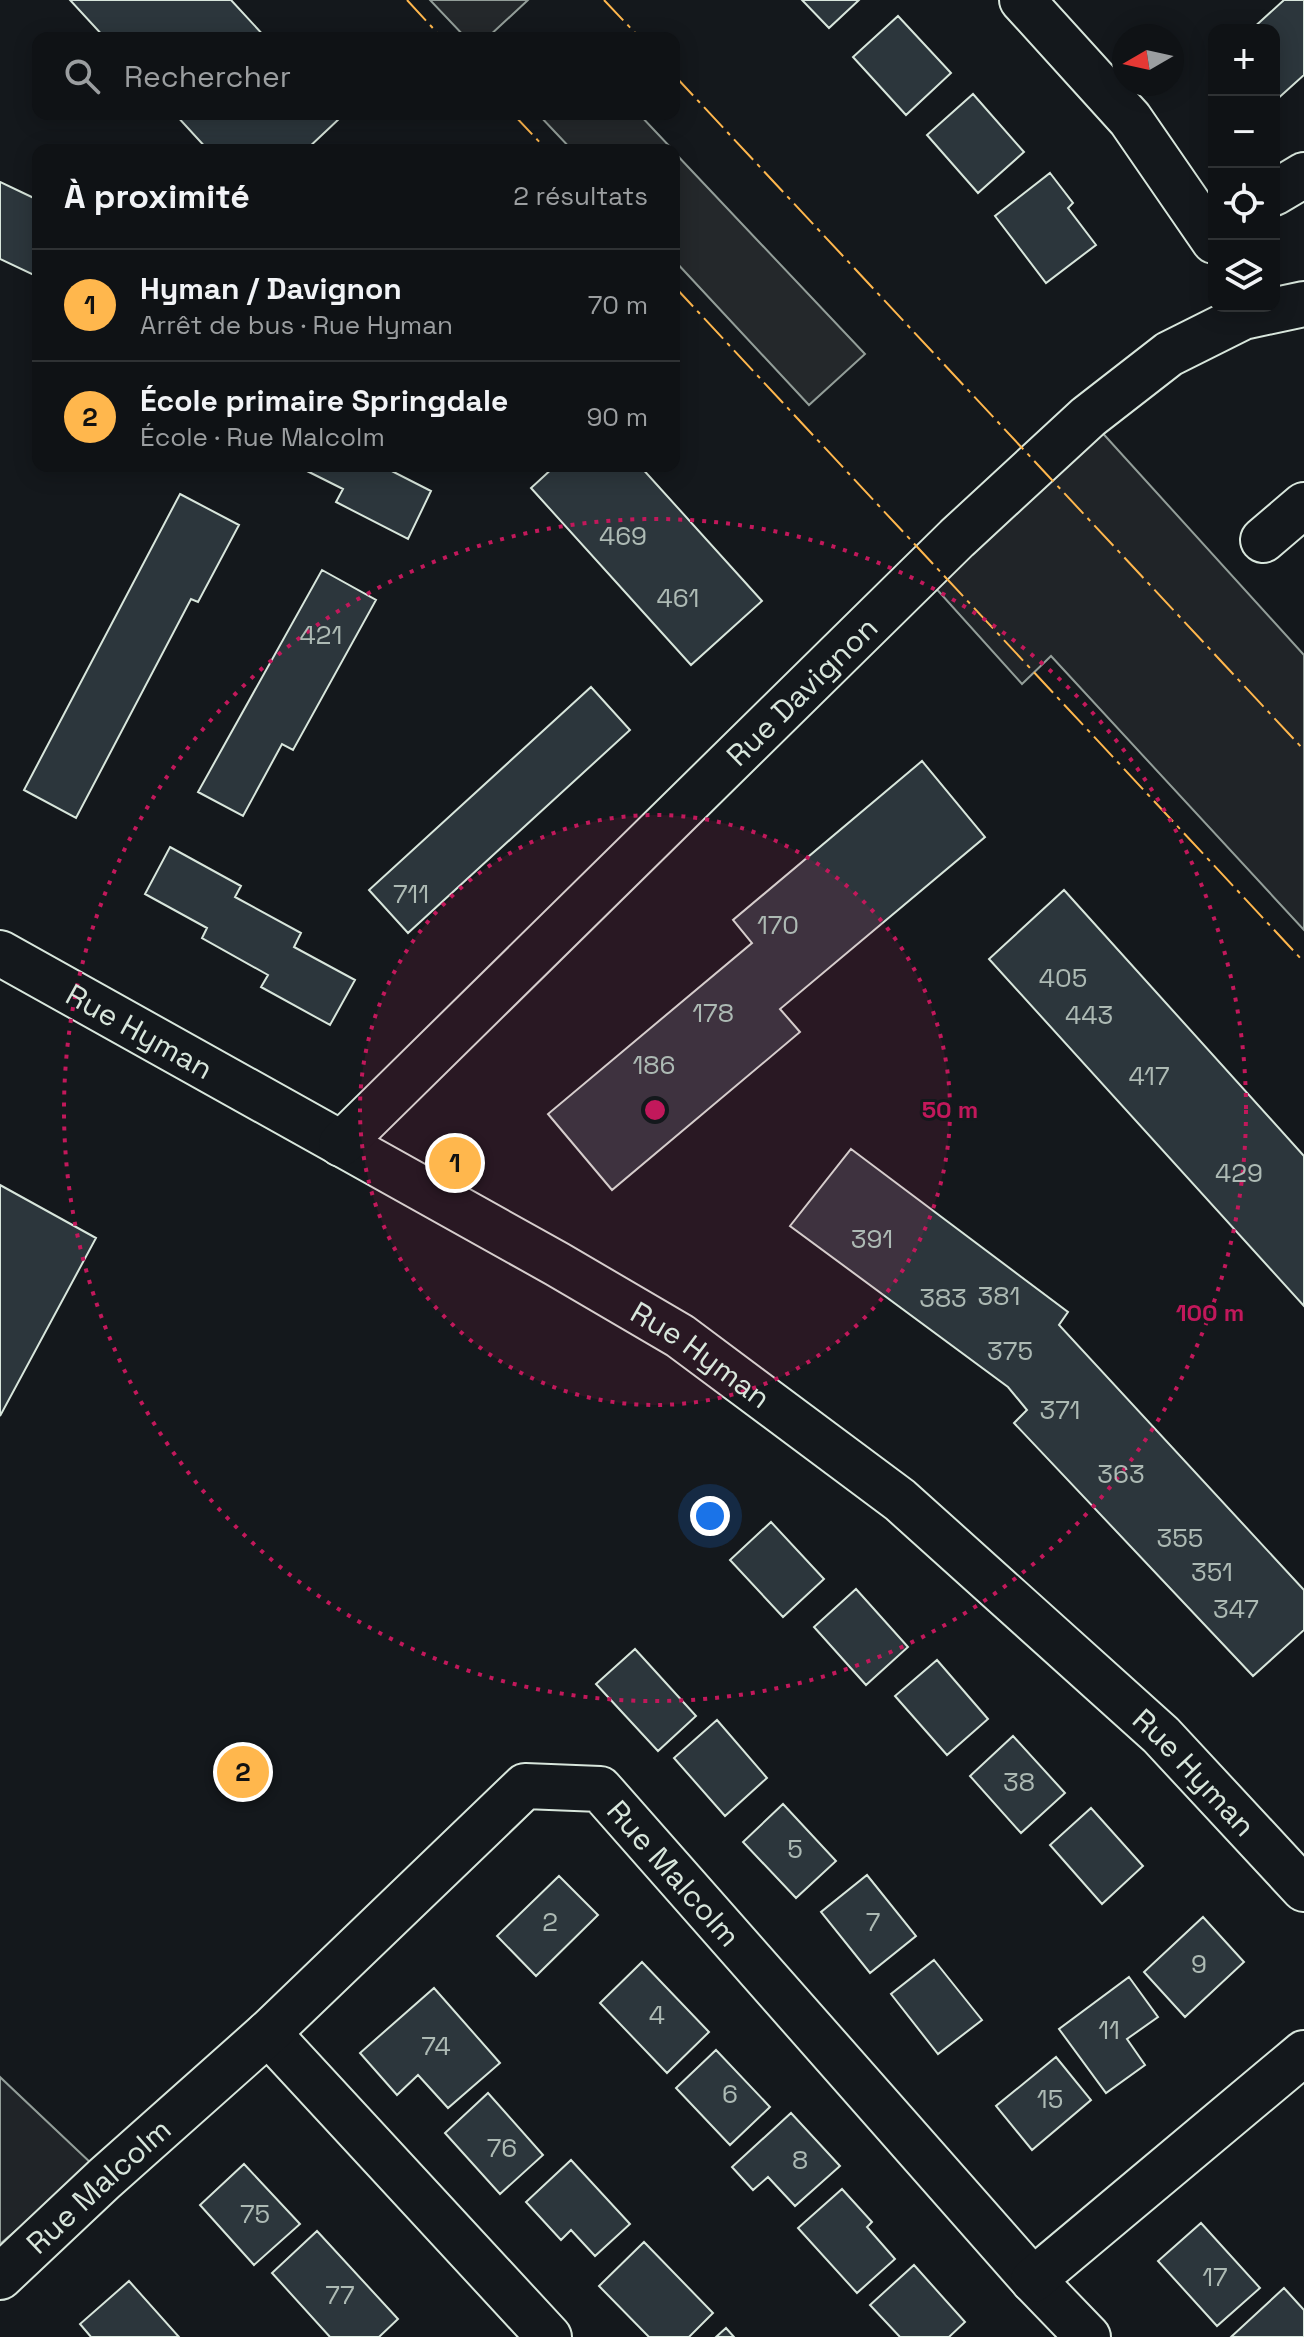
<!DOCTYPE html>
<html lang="fr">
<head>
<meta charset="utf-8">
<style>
	:root { --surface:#0f1215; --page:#1d2022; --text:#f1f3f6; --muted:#9b9ea0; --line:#2f3234; --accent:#ffb74d }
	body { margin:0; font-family:"Space Grotesk",sans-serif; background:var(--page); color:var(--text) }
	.controls { position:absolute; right:24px; top:24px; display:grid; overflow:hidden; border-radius:16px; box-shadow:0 4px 20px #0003 }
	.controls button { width:72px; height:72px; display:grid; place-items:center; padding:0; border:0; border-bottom:2px solid var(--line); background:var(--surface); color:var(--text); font:40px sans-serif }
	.compass { position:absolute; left:1112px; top:24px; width:72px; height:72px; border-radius:50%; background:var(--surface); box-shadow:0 4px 20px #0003; rotate:261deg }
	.you { position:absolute; left:710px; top:1516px; width:28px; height:28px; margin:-20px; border:6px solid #fff; border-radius:50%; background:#1a73e8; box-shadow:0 0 0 12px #1a73e833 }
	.badge { display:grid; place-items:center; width:52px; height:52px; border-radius:50%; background:var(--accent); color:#111; font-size:26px; font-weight:700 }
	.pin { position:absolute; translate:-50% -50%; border:4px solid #fff; box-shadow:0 2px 8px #0006 }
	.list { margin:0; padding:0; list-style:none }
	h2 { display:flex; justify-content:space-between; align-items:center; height:104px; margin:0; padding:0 32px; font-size:34px }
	h2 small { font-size:26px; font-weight:400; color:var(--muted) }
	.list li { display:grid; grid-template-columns:52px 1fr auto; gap:24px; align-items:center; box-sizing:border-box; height:112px; padding:0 32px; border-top:2px solid var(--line) }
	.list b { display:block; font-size:30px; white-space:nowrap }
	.list p { margin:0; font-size:26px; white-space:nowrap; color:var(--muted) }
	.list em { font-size:26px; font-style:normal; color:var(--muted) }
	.icon { flex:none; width:44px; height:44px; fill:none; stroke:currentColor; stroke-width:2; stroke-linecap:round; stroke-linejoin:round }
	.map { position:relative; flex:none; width:1304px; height:2337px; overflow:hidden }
	.search { position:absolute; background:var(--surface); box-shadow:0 4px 20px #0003; left:32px; top:32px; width:648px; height:88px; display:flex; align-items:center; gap:20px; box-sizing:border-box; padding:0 28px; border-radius:16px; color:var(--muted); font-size:30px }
	.panel { position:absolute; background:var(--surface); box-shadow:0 4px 20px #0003; left:32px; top:144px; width:648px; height:328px; border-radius:16px }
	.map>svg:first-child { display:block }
	.green { fill:#202428; stroke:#939e99; stroke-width:2 }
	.parking { fill:#24282b; stroke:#939e99; stroke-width:2 }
	.building { fill:#2c363c; stroke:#d8e6dc; stroke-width:2 }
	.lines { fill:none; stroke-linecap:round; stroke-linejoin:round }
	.minor-casing { stroke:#d8e6dc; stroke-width:48 }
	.minor { stroke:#14181c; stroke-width:44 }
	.power { stroke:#ffb74d; stroke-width:2; stroke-dasharray:28 6 4 6; stroke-linecap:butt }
	.ring { fill:none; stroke:#c2185b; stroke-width:4; stroke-dasharray:4 8 }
	.labels { text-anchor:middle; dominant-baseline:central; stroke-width:6; stroke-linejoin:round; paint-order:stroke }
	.number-label { font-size:26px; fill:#adbab4 }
	.street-label { font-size:30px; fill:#d8e6dc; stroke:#14181c }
	.centre { fill:#c2185b; stroke:#14181c; stroke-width:4 }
	.ring-label { font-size:24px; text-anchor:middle; font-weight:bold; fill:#c2185b; stroke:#14181c; stroke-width:6; stroke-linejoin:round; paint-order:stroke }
</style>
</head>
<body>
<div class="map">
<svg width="1304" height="2337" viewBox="0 0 1304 2337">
	<rect width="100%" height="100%" fill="#14181c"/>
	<path class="green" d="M1088 417 1304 655V930L1051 656 1022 684 923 574Z
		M0 2077 93 2165 0 2244Z"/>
	<path class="parking" d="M430 0H528L487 38H466Z
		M538 114H639L673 150H572Z
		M674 152 865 354 809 405 674 260Z"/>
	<path class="building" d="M70 0H231L266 38H105Z
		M802 0H859L829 28Z
		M1284 0H1304V75L1274 102V30H1251Z
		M898 16 951 73 906 115 853 57Z
		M973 94 1024 152 978 193 927 135Z
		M175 114H336L340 118 306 150H208Z
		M1050 173 1073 203 1068 208 1096 245 1046 283 995 216Z
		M0 182 38 200V277L0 259Z
		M297 466H382L431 491 408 539 336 502 343 489Z
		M555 466H640L762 601 691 665 531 488Z
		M180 494 239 525 198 602 191 599 76 818 24 790Z
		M322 570 376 600 293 750 282 744 243 816 198 792Z
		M591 687 630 730 408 933 369 890Z
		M922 761 985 837 780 1009 800 1032 612 1190 548 1114 752 943 733 920Z
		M170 847 241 886 235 897 301 933 294 947 355 980 330 1025 261 987 268 975 202 938 207 928 145 894Z
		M1064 890 1304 1156V1306L989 959Z
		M851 1149 1068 1312 1059 1325 1304 1590V1630L1253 1676 1014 1423 1027 1410 1008 1387 790 1226Z
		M0 1185 96 1238 0 1416Z
		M771 1522 824 1579 783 1617 730 1560Z
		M856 1589 908 1647 866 1685 814 1627Z
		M635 1649 696 1716 658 1751 596 1684Z
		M937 1660 988 1719 947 1755 895 1696Z
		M717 1720 767 1778 725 1816 674 1758Z
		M1013 1736 1065 1793 1021 1833 970 1776Z
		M783 1804 836 1861 796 1898 743 1842Z
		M1091 1808 1143 1866 1102 1904 1050 1845Z
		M867 1875 916 1936 870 1973 821 1912Z
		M559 1876 598 1915 536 1976 497 1936Z
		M1203 1917 1244 1962 1185 2017 1144 1972Z
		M934 1960 982 2020 938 2054 891 1994Z
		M642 1962 709 2032 667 2073 600 2003Z
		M1129 1977 1158 2017 1127 2039 1145 2065 1106 2093 1059 2029Z
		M434 1988 500 2063 448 2108 418 2075 397 2095 360 2053Z
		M716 2050 770 2107 730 2145 676 2088Z
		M1056 2057 1091 2100 1032 2150 996 2106Z
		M488 2093 543 2155 500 2194 445 2133Z
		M791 2113 840 2166 795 2206 768 2177 753 2190 732 2167Z
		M571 2160 630 2224 595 2256 571 2230 561 2240 526 2202Z
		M244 2164 300 2224 254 2265 200 2205Z
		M842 2189 872 2222 867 2227 895 2259 857 2293 798 2228Z
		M1201 2223 1260 2288 1217 2326 1158 2261Z
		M317 2231 398 2319 379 2337H330L272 2273Z
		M644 2242 713 2313 689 2337H649L599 2286Z
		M914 2265 965 2322 949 2337H900L870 2305Z
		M129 2281 179 2337H91L80 2324Z
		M1284 2288 1304 2310V2337H1231Z
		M726 2328 734 2337H716Z"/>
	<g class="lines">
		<defs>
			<g id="minor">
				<path d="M1022 0 1130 119 1214 241"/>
				<path d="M1274 193 1304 175"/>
				<path d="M1263 540 1304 505"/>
				<path id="s1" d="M0 953 557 1264 680 1336 900 1500 1161 1735 1304 1889"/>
				<path id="s2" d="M341 1144 957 538 1088 417 1169 354 1243 317 1304 304"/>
				<path d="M268 2033 549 2337"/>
				<path id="s3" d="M0 2277 104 2179 268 2033 525 1786 600 1789 1033 2280 1088 2337"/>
				<path d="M1033 2280 1304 2053"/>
			</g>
		</defs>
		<use href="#minor" class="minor-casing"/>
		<use href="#minor" class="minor"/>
		<path class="power" d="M407 0 442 38
			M604 0 640 38
			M674 75 1304 750
			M513 114 547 150
			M674 286 1304 962"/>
	</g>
	<circle cx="655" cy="1110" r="295" fill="#c2185b" fill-opacity=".12"/>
	<g class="ring">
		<circle cx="655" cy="1110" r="295"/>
		<circle cx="655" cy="1110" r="591"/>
	</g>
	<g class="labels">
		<g class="number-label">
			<text x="623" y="536">469</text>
			<text x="678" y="598">461</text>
			<text x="321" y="635">421</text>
			<text x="411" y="894">711</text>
			<text x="778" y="925">170</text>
			<text x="1063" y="978">405</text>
			<text x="713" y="1013">178</text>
			<text x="1089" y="1015">443</text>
			<text x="654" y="1065">186</text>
			<text x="1149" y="1076">417</text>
			<text x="1239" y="1173">429</text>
			<text x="872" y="1239">391</text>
			<text x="999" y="1296">381</text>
			<text x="943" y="1298">383</text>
			<text x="1010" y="1351">375</text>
			<text x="1060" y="1410">371</text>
			<text x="1121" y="1474">363</text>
			<text x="1180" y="1538">355</text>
			<text x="1212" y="1572">351</text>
			<text x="1236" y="1609">347</text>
			<text x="1019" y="1782">38</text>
			<text x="795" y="1849">5</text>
			<text x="550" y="1922">2</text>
			<text x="873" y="1922">7</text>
			<text x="1199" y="1964">9</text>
			<text x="657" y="2015">4</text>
			<text x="1109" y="2030">11</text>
			<text x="436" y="2046">74</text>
			<text x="730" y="2094">6</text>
			<text x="1050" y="2099">15</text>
			<text x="502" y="2148">76</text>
			<text x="800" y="2160">8</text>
			<text x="255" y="2214">75</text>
			<text x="1215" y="2277">17</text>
			<text x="340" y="2295">77</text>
		</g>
		<g class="street-label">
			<text stroke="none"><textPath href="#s2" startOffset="646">Rue Davignon</textPath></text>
			<text stroke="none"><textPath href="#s1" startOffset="160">Rue Hyman</textPath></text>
			<text stroke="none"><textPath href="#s1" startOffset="808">Rue Hyman</textPath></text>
			<text stroke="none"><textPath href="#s1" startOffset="1456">Rue Hyman</textPath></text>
			<text stroke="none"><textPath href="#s3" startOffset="906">Rue Malcolm</textPath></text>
			<text stroke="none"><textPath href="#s3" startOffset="134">Rue Malcolm</textPath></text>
		</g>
	</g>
	<circle cx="655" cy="1110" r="12" class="centre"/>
	<g class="ring-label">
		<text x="950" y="1118">50 m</text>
		<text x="1210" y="1321">100 m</text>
	</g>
</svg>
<div class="controls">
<button>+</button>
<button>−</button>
<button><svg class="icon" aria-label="locate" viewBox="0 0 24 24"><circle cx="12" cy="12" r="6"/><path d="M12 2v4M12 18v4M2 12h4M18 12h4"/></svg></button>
<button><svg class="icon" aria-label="layers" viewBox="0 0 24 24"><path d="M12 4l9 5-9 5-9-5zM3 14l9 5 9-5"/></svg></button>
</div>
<svg class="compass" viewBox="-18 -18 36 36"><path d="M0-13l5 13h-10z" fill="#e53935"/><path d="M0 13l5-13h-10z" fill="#9b9ea0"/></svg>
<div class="you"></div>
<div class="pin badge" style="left:455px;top:1163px">1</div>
<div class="pin badge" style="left:243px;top:1772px">2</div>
<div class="search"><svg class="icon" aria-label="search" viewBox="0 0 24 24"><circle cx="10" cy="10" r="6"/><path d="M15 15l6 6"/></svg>Rechercher</div>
<section class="panel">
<h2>À proximité<small>2 résultats</small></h2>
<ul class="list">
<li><span class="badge">1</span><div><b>Hyman / Davignon</b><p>Arrêt de bus · Rue Hyman</p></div><em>70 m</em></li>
<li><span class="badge">2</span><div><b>École primaire Springdale</b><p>École · Rue Malcolm</p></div><em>90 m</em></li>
</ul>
</section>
</div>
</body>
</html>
